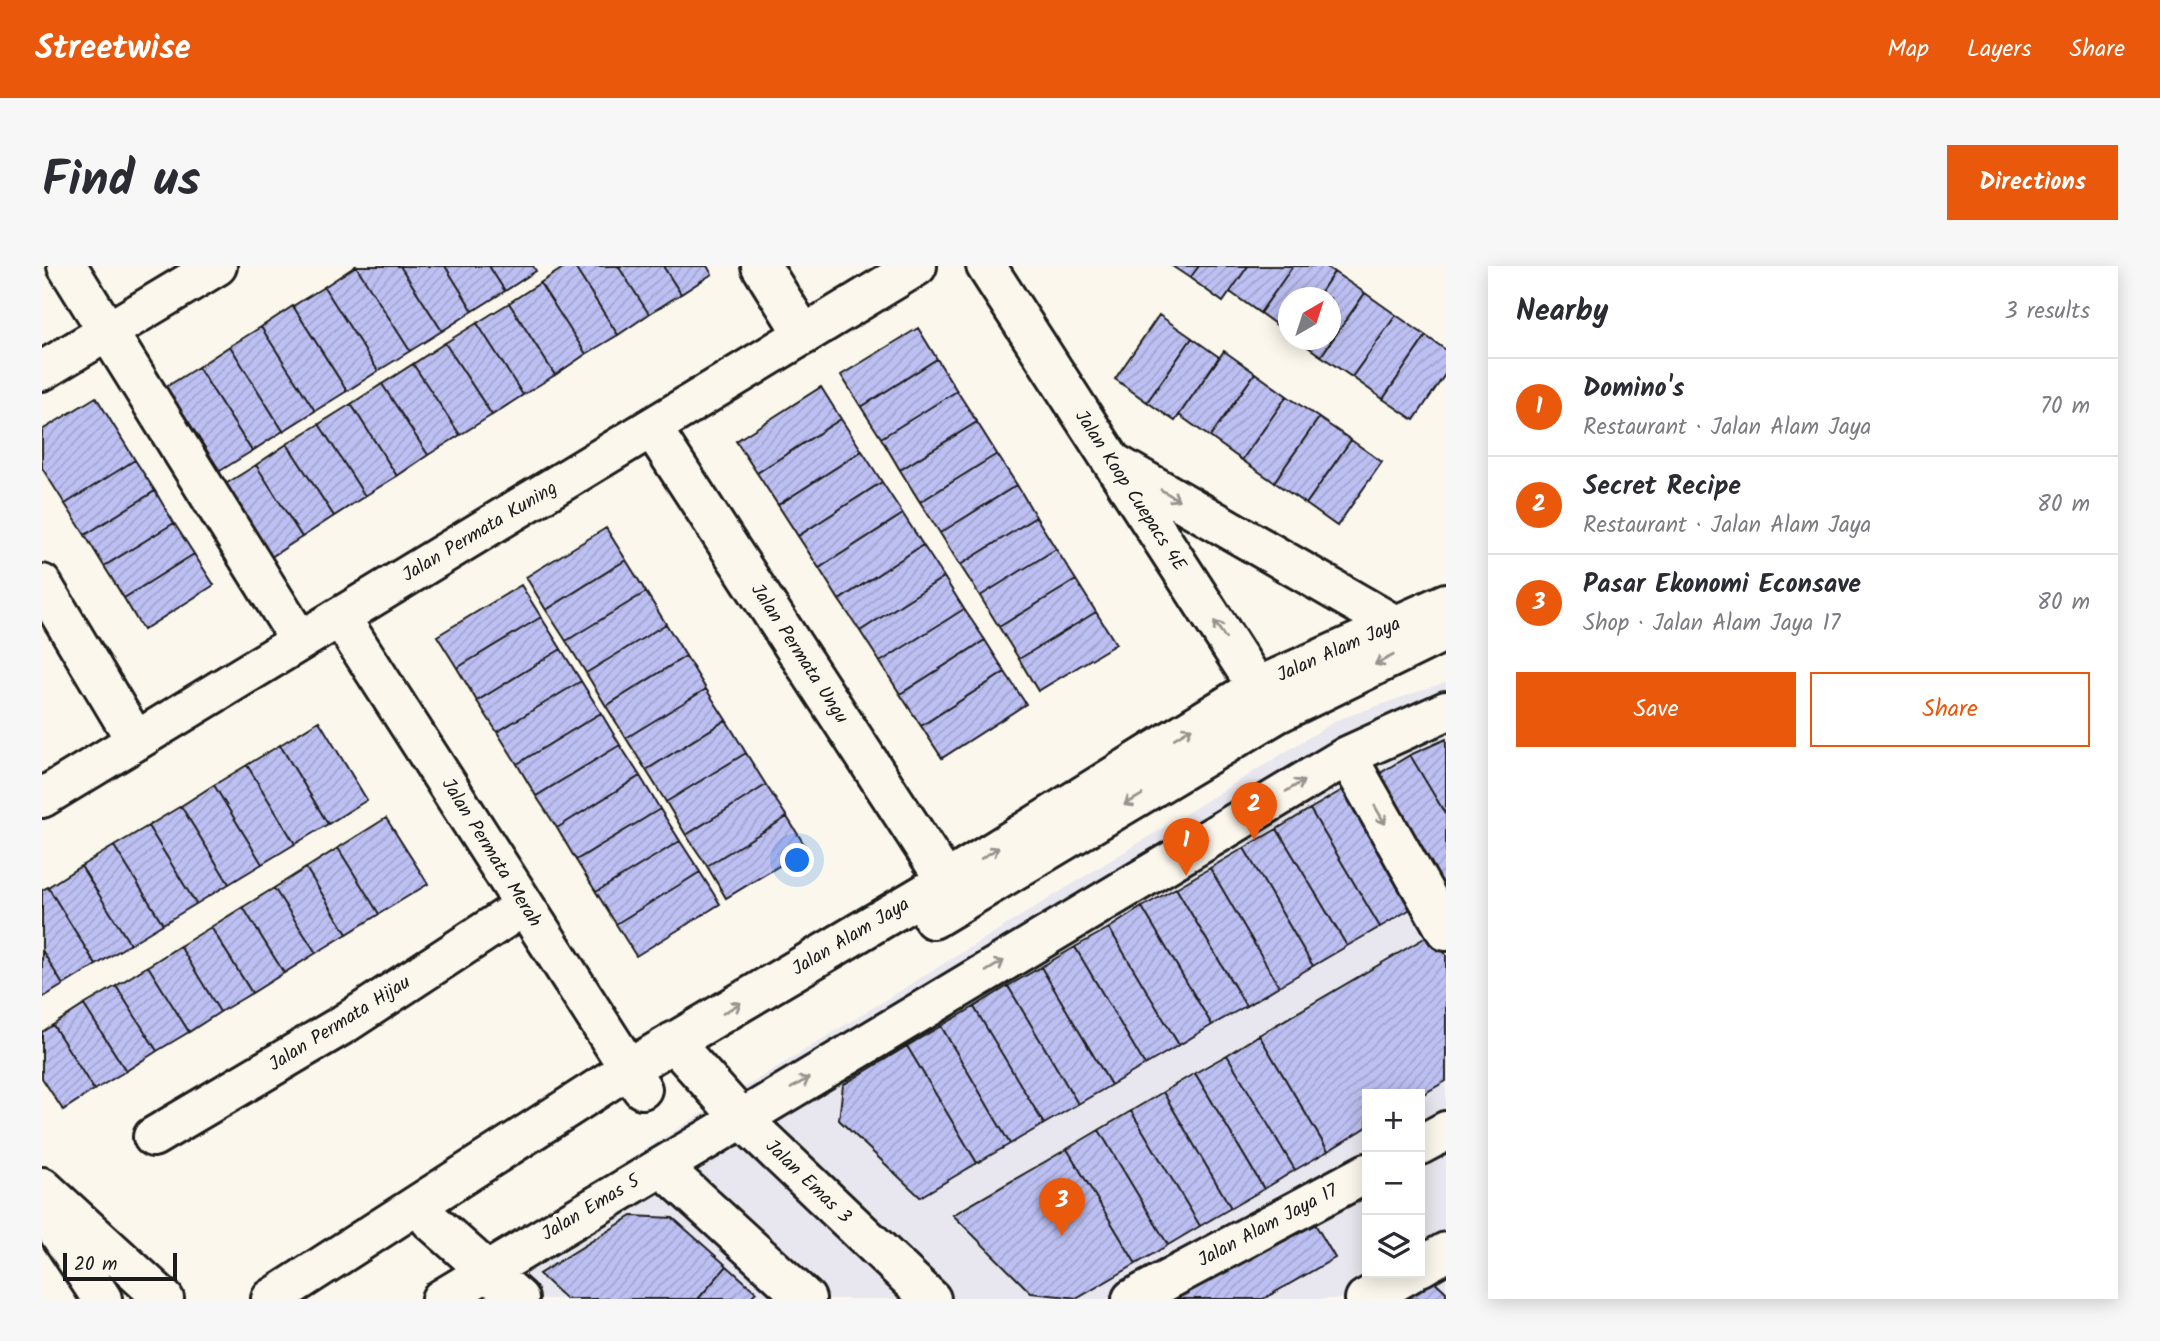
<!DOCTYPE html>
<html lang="en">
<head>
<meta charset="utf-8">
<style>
	:root { --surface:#fff; --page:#f7f7f7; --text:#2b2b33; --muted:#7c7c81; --line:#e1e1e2; --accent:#ea580c }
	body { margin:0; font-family:Kalam,sans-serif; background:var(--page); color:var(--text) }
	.controls { position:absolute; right:21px; bottom:21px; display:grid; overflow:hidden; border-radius:0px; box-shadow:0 4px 18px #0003 }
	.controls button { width:63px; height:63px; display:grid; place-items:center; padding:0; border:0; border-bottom:2px solid var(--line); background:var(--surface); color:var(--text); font:35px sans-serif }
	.compass { position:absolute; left:1236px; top:21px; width:63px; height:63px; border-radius:50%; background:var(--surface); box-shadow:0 4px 18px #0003; rotate:39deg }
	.scale { position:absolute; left:21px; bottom:18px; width:114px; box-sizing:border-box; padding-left:7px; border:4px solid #1c1c1c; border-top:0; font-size:19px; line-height:24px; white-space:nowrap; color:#1c1c1c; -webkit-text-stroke:5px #fbf7ec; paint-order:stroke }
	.you { position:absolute; left:756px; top:595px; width:24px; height:24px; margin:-18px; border:5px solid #fff; border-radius:50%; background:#1a73e8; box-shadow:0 0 0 10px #1a73e833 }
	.badge { display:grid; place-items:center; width:46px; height:46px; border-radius:50%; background:var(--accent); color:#fff; font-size:23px; font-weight:700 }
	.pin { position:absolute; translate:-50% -58px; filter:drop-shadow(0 2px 4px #0008) }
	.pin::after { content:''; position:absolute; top:37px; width:24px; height:21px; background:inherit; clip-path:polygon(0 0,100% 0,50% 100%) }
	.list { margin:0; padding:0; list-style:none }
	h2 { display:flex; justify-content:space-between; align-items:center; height:91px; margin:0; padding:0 28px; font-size:30px }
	h2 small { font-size:23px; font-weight:400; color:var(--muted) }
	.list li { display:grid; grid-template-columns:46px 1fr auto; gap:21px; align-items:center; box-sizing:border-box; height:98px; padding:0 28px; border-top:2px solid var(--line) }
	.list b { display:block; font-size:26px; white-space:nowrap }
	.list p { margin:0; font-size:23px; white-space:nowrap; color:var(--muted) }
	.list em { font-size:23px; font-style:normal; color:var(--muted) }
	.actions { display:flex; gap:14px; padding:21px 28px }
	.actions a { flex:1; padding:16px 0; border:2px solid var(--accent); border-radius:0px; text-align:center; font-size:24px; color:var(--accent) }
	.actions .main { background:var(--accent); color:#fff }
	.icon { flex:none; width:38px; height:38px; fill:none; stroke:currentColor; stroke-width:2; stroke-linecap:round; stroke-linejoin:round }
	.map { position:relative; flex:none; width:1404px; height:1033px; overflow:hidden; border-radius:0px }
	header { display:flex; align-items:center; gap:42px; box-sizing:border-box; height:98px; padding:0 35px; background:var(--accent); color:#fff }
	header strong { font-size:33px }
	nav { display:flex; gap:38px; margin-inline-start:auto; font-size:24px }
	.intro { display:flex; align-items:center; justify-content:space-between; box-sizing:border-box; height:168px; padding:0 42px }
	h1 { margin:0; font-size:49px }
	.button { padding:18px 32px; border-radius:0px; background:var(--accent); color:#fff; font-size:24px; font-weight:700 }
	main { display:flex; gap:42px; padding:0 42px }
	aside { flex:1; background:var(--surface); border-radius:0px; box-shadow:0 4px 18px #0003 }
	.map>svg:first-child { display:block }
	.built { fill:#e8e6ee; fill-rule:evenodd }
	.building { fill:url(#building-hatch); stroke:#1c1c1c; stroke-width:2 }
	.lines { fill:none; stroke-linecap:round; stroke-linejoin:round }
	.minor-casing { stroke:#1c1c1c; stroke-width:44 }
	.minor { stroke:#fbf7ec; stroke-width:38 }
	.oneway { stroke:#97948e }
	.labels { text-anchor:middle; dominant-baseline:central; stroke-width:7; stroke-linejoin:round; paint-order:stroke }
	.street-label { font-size:19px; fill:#1c1c1c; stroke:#fbf7ec }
</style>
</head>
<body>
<header>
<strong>Streetwise</strong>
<nav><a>Map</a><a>Layers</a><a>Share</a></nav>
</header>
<div class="intro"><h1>Find us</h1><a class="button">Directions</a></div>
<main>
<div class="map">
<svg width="1404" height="1033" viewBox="0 0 1404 1033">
	<defs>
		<pattern id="building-hatch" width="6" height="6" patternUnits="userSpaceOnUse" patternTransform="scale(1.75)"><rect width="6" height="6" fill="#bdc0f2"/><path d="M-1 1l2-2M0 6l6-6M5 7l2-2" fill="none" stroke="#a2a4cf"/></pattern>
	</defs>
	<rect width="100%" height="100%" fill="#fbf7ec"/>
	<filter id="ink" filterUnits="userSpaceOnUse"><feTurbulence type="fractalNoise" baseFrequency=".0143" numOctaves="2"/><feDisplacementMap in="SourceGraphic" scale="14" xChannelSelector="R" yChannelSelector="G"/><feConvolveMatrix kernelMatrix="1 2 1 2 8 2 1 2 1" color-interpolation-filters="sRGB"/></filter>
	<g filter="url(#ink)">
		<path class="built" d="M1404 416V1033H410L600 885 1295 454ZM1325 828H1378V1007H1325Z"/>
		<path class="building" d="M314 0H358L400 65 368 85Z
			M314 0 368 85 336 105 282 21Z
			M358 0H403L431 45 400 65Z
			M403 0H447L463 25 431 45Z
			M447 0H491L494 5 463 25Z
			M524 0H532L576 69 544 88 498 17Z
			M532 0H576L607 48 576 69Z
			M576 0H621L639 28 607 48Z
			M621 0H665L670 8 639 28Z
			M1130 0H1157L1148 12Z
			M1157 0H1206L1181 36 1148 12Z
			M1206 0H1251L1218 47 1188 26Z
			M1251 0H1283L1292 6 1275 32H1246V67L1218 47Z
			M1292 6 1323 27 1279 90 1256 74H1288V32H1275Z
			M498 17 544 88 513 109 467 37Z
			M282 21 336 105 305 125 251 40Z
			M1323 27 1354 49 1310 111 1279 90Z
			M467 37 513 109 481 129 435 57Z
			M251 40 305 125 273 145 219 61Z
			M1117 49 1150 72 1105 136 1073 113Z
			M1354 49 1384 70 1341 133 1310 111Z
			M435 57 481 129 450 149 403 77Z
			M219 61 273 145 241 165 188 80Z
			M876 62 895 93 819 141 799 109Z
			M1384 70 1404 84V107L1372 154 1341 133Z
			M1150 72 1177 91 1133 155 1105 136Z
			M403 77 450 149 418 169 371 98Z
			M188 80 241 165 210 185 156 101Z
			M1182 85 1213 107 1168 171 1137 149Z
			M895 93 915 125 839 172 819 141Z
			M371 98 418 169 386 189 340 118Z
			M156 101 210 185 178 205 124 121Z
			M1213 107 1245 130 1200 194 1168 171Z
			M340 118 386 189 355 210 309 138Z
			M779 121 799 153 715 207 694 175Z
			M915 125 935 156 858 204 839 172Z
			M1245 130 1277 152 1232 216 1200 194Z
			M54 131 93 194 23 238 0 202V164Z
			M309 138 355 210 323 230 277 158Z
			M1277 152 1309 174 1264 238 1232 216Z
			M799 153 820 185 736 239 715 207Z
			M935 156 955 188 878 236 858 204Z
			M277 158 323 230 292 250 245 178Z
			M1309 174 1340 196 1295 260 1264 238Z
			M245 178 292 250 260 271 214 199Z
			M820 185 840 216 756 270 736 239Z
			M955 188 975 219 898 267 878 236Z
			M93 194 113 225 43 269 23 238Z
			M214 199 260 271 229 291 182 219Z
			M840 216 861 248 777 302 756 270Z
			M975 219 994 251 918 299 898 267Z
			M113 225 132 257 62 300 43 269Z
			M861 248 881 279 797 334 777 302Z
			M994 251 1014 283 938 330 918 299Z
			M132 257 152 288 82 332 62 300Z
			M564 262 584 294 504 344 484 311Z
			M881 279 902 311 818 365 797 334Z
			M1014 283 1034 314 957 361 938 330Z
			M152 288 172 319 101 364 82 332Z
			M584 294 604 326 524 375 504 344Z
			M902 311 922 343 838 396 818 365Z
			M1034 314 1054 346 977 393 957 361Z
			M479 319 499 351 415 402 395 370Z
			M604 326 624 358 544 407 524 375Z
			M922 343 943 374 858 428 838 396Z
			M1054 346 1074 378 996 425 977 393Z
			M499 351 519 383 435 435 415 402Z
			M624 358 644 390 564 440 544 407Z
			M943 374 963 406 879 460 858 428Z
			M519 383 539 415 455 466 435 435Z
			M644 390 664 423 584 472 564 440Z
			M963 406 984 438 900 492 879 460Z
			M539 415 559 447 475 498 455 466Z
			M664 423 684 454 604 504 584 472Z
			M559 447 578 479 494 530 475 498Z
			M684 454 704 487 624 536 604 504Z
			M277 455 325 534 286 558 238 479Z
			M1404 473V549L1368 489Z
			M238 479 286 558 253 578 205 499Z
			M578 479 598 510 515 562 494 530Z
			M704 487 724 519 644 569 624 536Z
			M1368 489 1404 549V621L1397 625 1330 512Z
			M205 499 253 578 220 598 172 519Z
			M598 510 618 543 534 594 515 562Z
			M172 519 220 598 187 618 139 540Z
			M724 519 745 551 665 600 644 569Z
			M1302 523 1372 641 1338 661 1268 543Z
			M139 540 187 618 154 638 106 560Z
			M618 543 638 575 554 626 534 594Z
			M1268 543 1338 661 1305 680 1235 563Z
			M745 551 765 583 684 632 665 600Z
			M344 552 386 618 337 648 296 582Z
			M106 560 154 638 121 658 72 580Z
			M1235 563 1305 680 1271 700 1202 582Z
			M638 575 658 606 574 658 554 626Z
			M72 580 121 658 88 678 39 600Z
			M296 582 337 648 305 668 264 602Z
			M1202 582 1271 700 1237 720 1168 602Z
			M39 600 88 678 54 699 6 621Z
			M264 602 305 668 274 687 232 622Z
			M1168 602 1237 720 1204 740 1134 622Z
			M658 606 678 638 594 690 574 658Z
			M6 621 54 699 21 719 0 684V624Z
			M232 622 274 687 242 707 201 641Z
			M1134 622 1204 740 1170 759 1100 641Z
			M201 641 242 707 210 727 169 661Z
			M1100 641 1170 759 1137 779 1067 662Z
			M169 661 210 727 178 746 138 680Z
			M1067 662 1137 779 1103 799 1033 681Z
			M1391 667 1404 689V815L1378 830 1325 828V861L1286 885 1217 769Z
			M138 680 178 746 147 766 106 700Z
			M1033 681 1103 799 1069 819 999 701Z
			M0 684 21 719 0 732Z
			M106 700 147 766 115 785 74 720Z
			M999 701 1069 819 1036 838 966 720Z
			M74 720 115 785 84 805 42 739Z
			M966 720 1036 838 1002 858 932 741Z
			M42 739 84 805 52 824 11 759Z
			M932 741 1002 858 968 878 899 760Z
			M11 759 52 824 21 844 0 812V766Z
			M899 760 968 878 935 897 865 780Z
			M1217 769 1286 885 1253 904 1185 789Z
			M865 780 935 897 878 931 797 854 801 819Z
			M1185 789 1253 904 1222 923 1153 807Z
			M1153 807 1222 923 1189 942 1121 826Z
			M1121 826 1189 942 1158 960 1089 845Z
			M1089 845 1158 960 1126 979 1057 864Z
			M1057 864 1126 979 1094 998 1025 883Z
			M1025 883 1094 998 1036 1032 989 1027 911 949Z
			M1266 946 1293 992 1221 1033H1112Z
			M590 950 631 952 685 1000 656 1033H524L497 1008Z
			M685 1000 714 1026 707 1033H656Z
			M1388 1011 1404 1026V1033H1353Z"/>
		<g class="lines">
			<defs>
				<path id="minor" d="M25 0 258 375
					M719 0 762 69
					M944 0 1228 441
					M0 105 175 0
					M610 162 904 615
					M1074 198 1353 359
					M0 318 94 475
					M298 351 600 823
					M1305 490 1404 665
					M0 532 875 0
					M891 653 1234 448 1402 366
					M631 776 699 852 889 1033
					M111 871 302 758 482 640
					M1378 879 1404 865
					M620 901 764 1033
					M0 921 122 1033
					M0 941 60 1033
					M388 954 477 1033
					M1378 1001 1404 986
					M229 1033 586 803 904 615 1215 421 1404 337
					M399 1033 1305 490 1404 445
					M1090 1033 1325 907
					M1323 1033 1368 1007"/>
			</defs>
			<use href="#minor" class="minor-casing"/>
			<use href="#minor" class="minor"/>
		</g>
		<defs><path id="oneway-shaft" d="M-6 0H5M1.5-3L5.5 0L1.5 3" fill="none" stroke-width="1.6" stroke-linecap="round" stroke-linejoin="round" transform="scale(1.75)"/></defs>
		<g class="oneway">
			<use href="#oneway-shaft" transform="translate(1128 229) rotate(30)"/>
			<use href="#oneway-shaft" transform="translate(1178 364) rotate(-123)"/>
			<use href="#oneway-shaft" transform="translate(1342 394) rotate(153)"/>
			<use href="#oneway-shaft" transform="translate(1141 467) rotate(-32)"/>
			<use href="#oneway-shaft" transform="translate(1253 520) rotate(-31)"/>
			<use href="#oneway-shaft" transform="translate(1091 534) rotate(149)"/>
			<use href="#oneway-shaft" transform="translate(1338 549) rotate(60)"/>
			<use href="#oneway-shaft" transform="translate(948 587) rotate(-32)"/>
			<use href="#oneway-shaft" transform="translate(953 700) rotate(-31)"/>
			<use href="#oneway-shaft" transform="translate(690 742) rotate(-31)"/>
			<use href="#oneway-shaft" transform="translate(758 817) rotate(-31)"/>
		</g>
	</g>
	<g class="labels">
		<g class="street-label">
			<text transform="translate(1088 225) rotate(57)">Jalan Koop Cuepacs 4E</text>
			<text transform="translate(438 266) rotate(-31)">Jalan Permata Kuning</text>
			<text transform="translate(1297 384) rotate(-24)">Jalan Alam Jaya</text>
			<text transform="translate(757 388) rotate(57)">Jalan Permata Ungu</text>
			<text transform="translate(449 587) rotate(58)">Jalan Permata Merah</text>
			<text transform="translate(809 671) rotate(-31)">Jalan Alam Jaya</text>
			<text transform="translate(298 758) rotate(-32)">Jalan Permata Hijau</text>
			<text transform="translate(766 916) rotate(44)">Jalan Emas 3</text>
			<text transform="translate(549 942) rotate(-31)">Jalan Emas 5</text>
			<text transform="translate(1226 960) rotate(-28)">Jalan Alam Jaya 17</text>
		</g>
	</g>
</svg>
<div class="controls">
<button>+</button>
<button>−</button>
<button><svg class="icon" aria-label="layers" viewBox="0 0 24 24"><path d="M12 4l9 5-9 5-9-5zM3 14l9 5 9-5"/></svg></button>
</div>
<svg class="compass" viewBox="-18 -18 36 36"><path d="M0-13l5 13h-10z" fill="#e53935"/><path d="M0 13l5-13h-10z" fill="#7c7c81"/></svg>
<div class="scale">20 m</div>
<div class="you"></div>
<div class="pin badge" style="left:1144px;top:610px">1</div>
<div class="pin badge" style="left:1212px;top:574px">2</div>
<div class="pin badge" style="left:1020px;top:970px">3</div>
</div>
<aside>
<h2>Nearby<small>3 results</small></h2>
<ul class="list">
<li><span class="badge">1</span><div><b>Domino's</b><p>Restaurant · Jalan Alam Jaya</p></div><em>70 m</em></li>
<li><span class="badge">2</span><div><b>Secret Recipe</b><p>Restaurant · Jalan Alam Jaya</p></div><em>80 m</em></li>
<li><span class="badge">3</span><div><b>Pasar Ekonomi Econsave</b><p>Shop · Jalan Alam Jaya 17</p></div><em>80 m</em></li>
</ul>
<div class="actions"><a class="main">Save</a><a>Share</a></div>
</aside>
</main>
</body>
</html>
